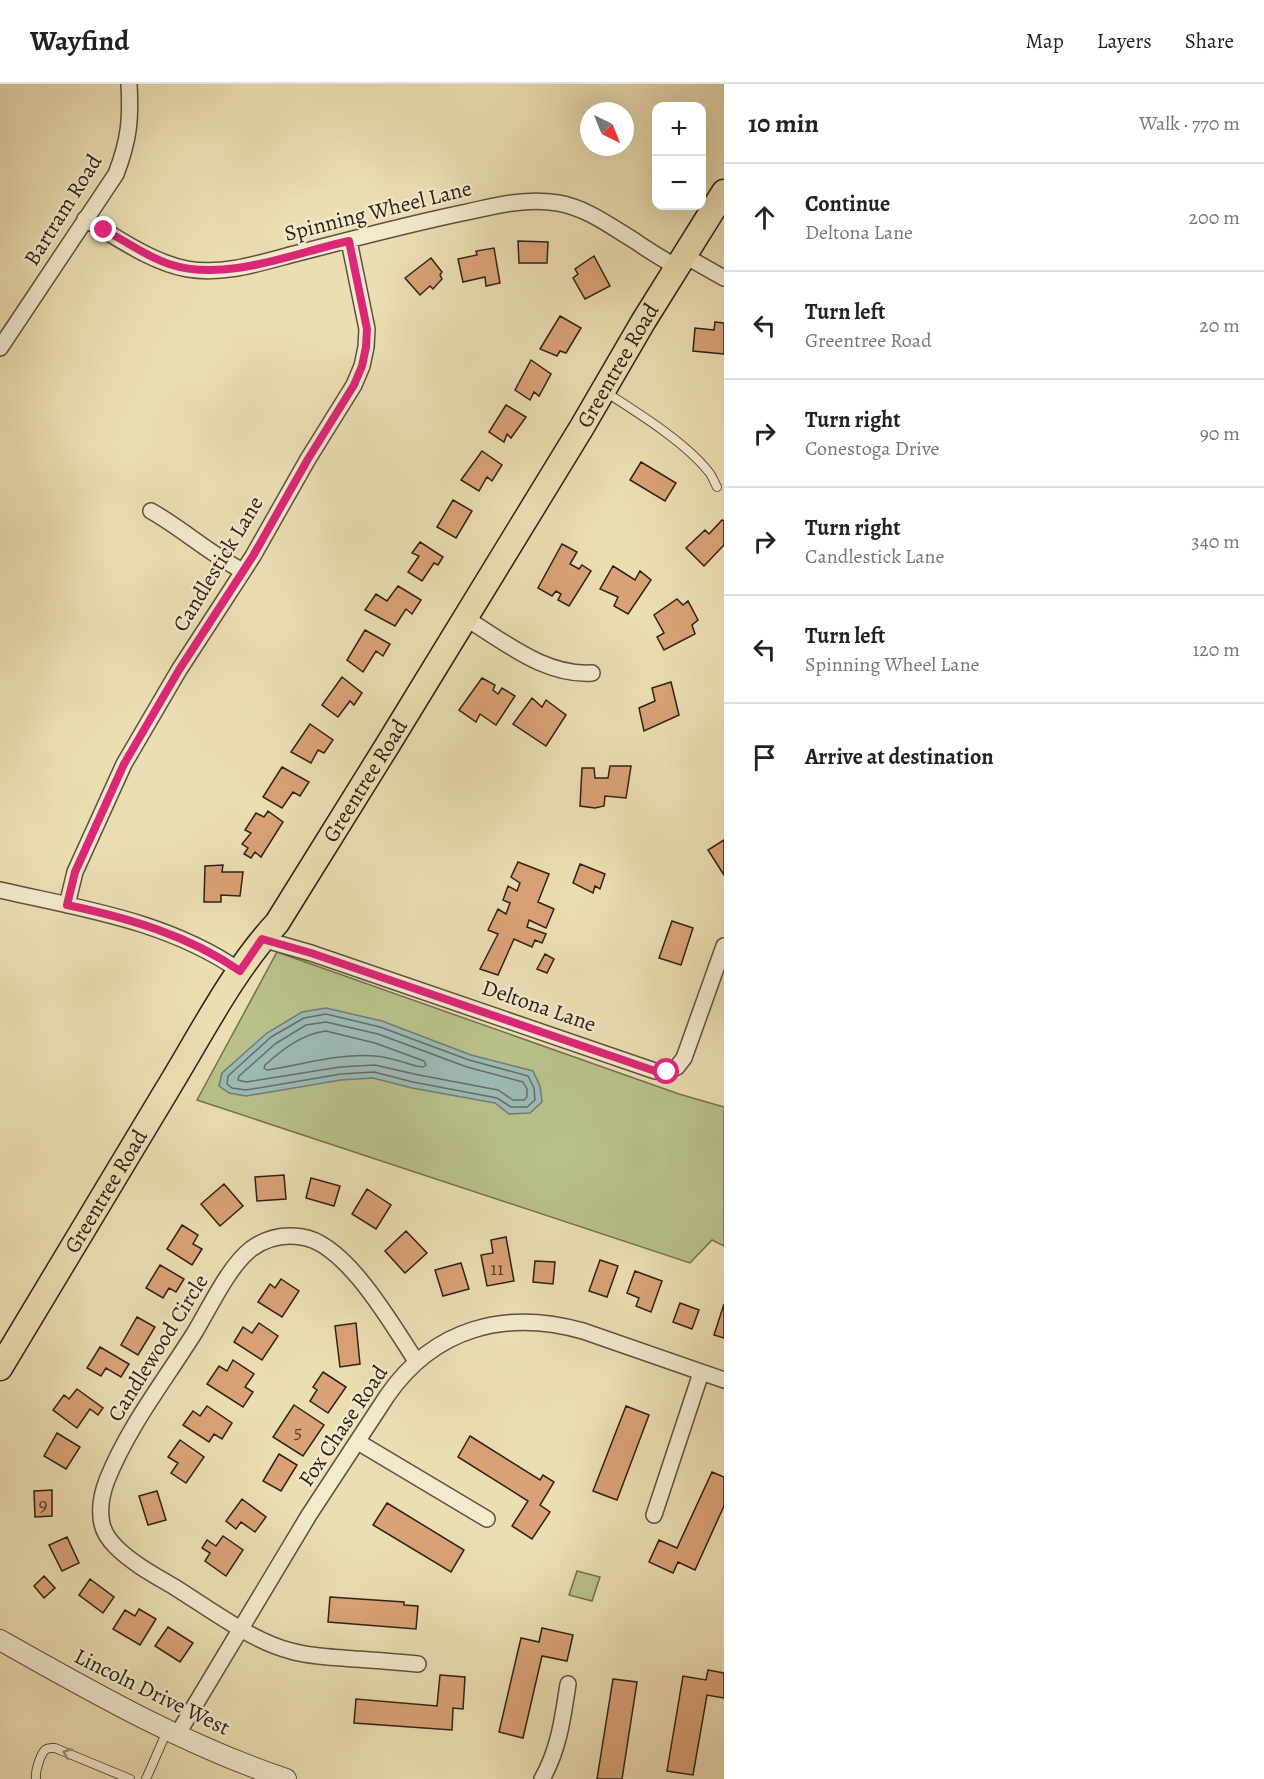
<!DOCTYPE html>
<html lang="en">
<head>
<meta charset="utf-8">
<style>
	:root { --surface:#fff; --page:#f6f6f6; --text:#222; --muted:#767676; --line:#e0e0e0 }
	body { margin:0; font-family:Alegreya,serif; background:var(--page); color:var(--text) }
	.controls { position:absolute; right:18px; top:18px; display:grid; overflow:hidden; border-radius:12px; box-shadow:0 6px 24px #0002 }
	.controls button { width:54px; height:54px; display:grid; place-items:center; padding:0; border:0; border-bottom:2px solid var(--line); background:var(--surface); color:var(--text); font:30px sans-serif }
	.compass { position:absolute; left:580px; top:18px; width:54px; height:54px; border-radius:50%; background:var(--surface); box-shadow:0 6px 24px #0002; rotate:137deg }
	.stop { position:absolute; width:18px; height:18px; margin:-14px; border:4px solid #db2777; border-radius:50%; background:#fff }
	.stop.end { background:#db2777; border-color:#fff; box-shadow:0 2px 6px #0008 }
	.list { margin:0; padding:0; list-style:none }
	h2 { display:flex; justify-content:space-between; align-items:center; height:78px; margin:0; padding:0 24px; font-size:26px }
	h2 small { font-size:20px; font-weight:400; color:var(--muted) }
	.list li { display:grid; grid-template-columns:39px 1fr auto; gap:18px; align-items:center; box-sizing:border-box; height:108px; padding:0 24px; border-top:2px solid var(--line) }
	.list b { display:block; font-size:22px; white-space:nowrap }
	.list p { margin:0; font-size:20px; white-space:nowrap; color:var(--muted) }
	.list em { font-size:20px; font-style:normal; color:var(--muted) }
	.icon { flex:none; width:33px; height:33px; fill:none; stroke:currentColor; stroke-width:2; stroke-linecap:round; stroke-linejoin:round }
	.map { position:relative; flex:none; width:724px; height:1695px; overflow:hidden }
	header { display:flex; align-items:center; gap:36px; box-sizing:border-box; height:84px; padding:0 30px; background:var(--surface); border-bottom:2px solid var(--line) }
	header strong { font-size:28px }
	nav { display:flex; gap:33px; margin-inline-start:auto; font-size:21px }
	main { display:flex }
	aside { flex:1; background:var(--surface) }
	.map>svg:first-child { display:block }
	.green { fill:#b9c18b; stroke:#747152; stroke-width:1.5 }
	.water { fill:#9cbab5; stroke:#707d76; stroke-width:1.5 }
	.lines { fill:none; stroke-linecap:round; stroke-linejoin:round }
	.shore { stroke:#656e66; stroke-width:1.5 }
	.building { fill:#daa277; stroke:#2e2118; stroke-width:1.5 }
	.service-casing { stroke:#5e503f; stroke-width:10 }
	.minor-casing { stroke:#5e503f; stroke-width:18 }
	.tertiary-casing { stroke:#5e503f; stroke-width:22 }
	.primary-casing { stroke:#2e2118; stroke-width:27 }
	.service { stroke:#f3eace; stroke-width:8 }
	.minor { stroke:#f3eace; stroke-width:15 }
	.tertiary { stroke:#f3eace; stroke-width:20 }
	.primary { stroke:#ecdeb3; stroke-width:24 }
	.oneway { stroke:#9a907c }
	.route { stroke:#db2777; stroke-width:8 }
	.labels { text-anchor:middle; dominant-baseline:central; stroke-width:4.5; stroke-linejoin:round; paint-order:stroke }
	.number-label { font-size:20px; fill:#594130 }
	.street-label { font-size:22px; fill:#2e2118; stroke:#f3eace }
</style>
</head>
<body>
<header>
<strong>Wayfind</strong>
<nav><a>Map</a><a>Layers</a><a>Share</a></nav>
</header>
<main>
<div class="map">
<svg width="724" height="1695" viewBox="0 0 724 1695">
	<rect width="100%" height="100%" fill="#ecdeb3"/>
	<filter id="stains"><feTurbulence type="fractalNoise" baseFrequency=".00333" numOctaves="4"/><feColorMatrix values="0 0 0 0 .2 0 0 0 0 .09 0 0 0 0 .02 0 0 0 .5 -.17"/></filter>
	<radialGradient id="worn" r=".72"><stop offset=".6" stop-color="#630" stop-opacity="0"/><stop offset="1" stop-color="#630" stop-opacity=".3"/></radialGradient>
	<path class="green" d="M277 868 679 1010 724 1023V1162L712 1156 690 1179 197 1016Z
		M577 1487 600 1493 592 1517 569 1511Z"/>
	<path class="water" d="M326 924 382 937 471 971 533 987 540 1002 542 1018 530 1029 509 1030 495 1019 412 1004 373 994 341 996 246 1012 229 1009 219 1002 222 989 267 949 302 928Z"/>
	<g class="lines">
		<path class="shore" d="M326 930 380 943 469 976 528 992 534 1004 535 1016 527 1023H511L497 1014 413 998 374 988 341 990 246 1006 232 1004 227 1000 228 992 271 953 304 934Z
			M326 938 378 950 467 983 523 998 527 1005V1013L524 1016H513L498 1006 414 990 375 981 340 983 246 998 238 996 239 992 275 960 306 941Z
			M326 947 375 959 424 977 426 981 423 983 416 982C403 978 389 973 375 972 339 969 302 981 267 986L264 984 265 981C283 965 302 950 326 947Z"/>
	</g>
	<path class="building" d="M518 157 548 158 547 179H519Z
		M494 164 500 199 486 202 485 193 463 198 458 175 477 171 476 167Z
		M594 172 610 202 585 215 573 194 578 190 575 185Z
		M431 174 442 188 440 191 442 195 433 205 430 202 420 211 405 194Z
		M560 232 581 244 566 269 560 267 557 272 540 265Z
		M715 238 724 239V270L693 267 695 244 714 246Z
		M531 276 551 290 539 312 534 308 530 316 515 306Z
		M506 321 526 333 511 354 507 350 504 358 489 348Z
		M482 367 502 381 492 397 487 393 479 407 461 396Z
		M641 378 676 399 665 417 630 396Z
		M453 416 472 427 456 454 437 443Z
		M722 436 724 437V461L704 482 686 464 705 446 709 450Z
		M420 458 443 473 438 481 434 479 422 497 408 488 419 472 412 469Z
		M562 460 577 468 570 480 579 485 582 481 591 487 569 522 558 516 561 510 556 507 552 512 538 504Z
		M613 482 635 496 640 487 651 496 628 530 614 522 618 513 600 505Z
		M398 502 421 516 412 530 406 525 395 542 365 526 376 510 387 517Z
		M677 515 683 521 688 517 698 536 692 541 695 550 664 566 657 553 664 549 654 531Z
		M365 546 390 560 383 572 376 567 363 588 347 576Z
		M342 593 362 609 354 621 350 617 338 633 322 621Z
		M482 594 495 601 493 606 498 610 502 604 515 612 496 641 480 630 476 638 459 626Z
		M671 598 679 631 644 647 639 624 655 617 652 604Z
		M532 614 542 623 546 616 566 631 546 662 513 640Z
		M310 640 333 656 324 669 318 666 311 679 291 668Z
		M610 682H631L626 714 605 712 604 722 595 724 580 722 582 684H594L595 694H608Z
		M282 683 309 698 300 712 293 708 282 724 263 713Z
		M268 727 283 738 261 773 255 768 251 774 244 770 248 764 242 760 251 749 245 746 256 729 264 733Z
		M724 756V791L708 766Z
		M518 778 549 790 538 818 554 825 546 844 529 836 527 843 546 850 542 859 535 856 532 863 514 855 498 891 480 885 498 850 488 846 498 825 506 830 510 819 503 816 508 802 517 807 520 799 511 793Z
		M580 780 605 790 600 805 595 802 593 809 573 799Z
		M223 781 222 788H243L240 812 221 811V818H204L205 782Z
		M672 837 693 844 681 881 659 874Z
		M545 870 554 875 547 889 537 885Z
		M284 1091 286 1115 257 1117 255 1093Z
		M311 1094 340 1102 334 1122 306 1114Z
		M224 1100 243 1122 220 1142 201 1120Z
		M367 1105 391 1121 376 1145 352 1130Z
		M182 1141 198 1151 193 1160 202 1165 192 1181 167 1165Z
		M406 1147 427 1169 405 1189 385 1167Z
		M506 1153 514 1197 487 1202 481 1171 493 1169 491 1156Z
		M600 1176 618 1182 607 1213 589 1207Z
		M535 1177 555 1178 553 1200 533 1198Z
		M461 1179 469 1205 443 1212 435 1186Z
		M160 1181 184 1195 176 1208 169 1204 163 1214 146 1204Z
		M635 1187 662 1197 651 1228 636 1222 639 1214 627 1209Z
		M281 1195 299 1207 282 1233 258 1218 270 1200 275 1204Z
		M680 1219 699 1226 692 1245 673 1238Z
		M724 1220V1254L714 1251Z
		M137 1233 155 1243 138 1271 121 1261Z
		M259 1239 278 1252 262 1276 234 1258 243 1243 252 1249Z
		M356 1239 360 1280 340 1283 335 1242Z
		M100 1263 129 1280 121 1293 106 1284 101 1292 87 1284Z
		M233 1276 254 1290 245 1303 253 1308 243 1323 207 1300 219 1282 227 1287Z
		M323 1288 346 1303 328 1329 310 1317 317 1306 313 1303Z
		M77 1305 103 1324 98 1331 90 1325 77 1344 53 1326 64 1311 69 1315Z
		M294 1321 324 1341 303 1372 273 1353Z
		M207 1322 232 1339 222 1355 214 1350 209 1358 183 1341 193 1327 200 1332Z
		M626 1322 649 1331 617 1416 593 1407Z
		M57 1349 80 1363 66 1385 44 1372Z
		M470 1352 540 1396 543 1391 554 1398 540 1421 550 1428 532 1455 512 1442 528 1417 458 1373Z
		M180 1356 204 1373 186 1399 171 1389 178 1379 168 1373Z
		M279 1370 297 1381 281 1407 263 1397Z
		M712 1388 724 1393V1422L695 1486 678 1478 673 1489 649 1478 659 1456 677 1464Z
		M52 1406V1432L35 1433 34 1407Z
		M157 1407 166 1436 148 1441 139 1412Z
		M242 1415 266 1433 255 1448 241 1438 236 1445 226 1437Z
		M387 1419 464 1466 451 1488 373 1441Z
		M223 1452 243 1466 226 1492 205 1477 210 1469 202 1464 207 1456 216 1462Z
		M67 1453 79 1479 62 1487 49 1461Z
		M44 1492 55 1504 44 1514 34 1502Z
		M90 1495 114 1513 103 1529 79 1511Z
		M330 1513 404 1518V1521L418 1522 416 1545 328 1538Z
		M139 1525 156 1535 140 1561 113 1545 125 1526 135 1532Z
		M168 1543 193 1559 180 1578 155 1562Z
		M542 1544 573 1551 567 1577 542 1572 523 1654 499 1648 521 1554 539 1558Z
		M708 1586 724 1589V1614L707 1611 693 1691 667 1687 683 1592 706 1596Z
		M440 1591 465 1593 463 1625 453 1624 452 1646 354 1639 356 1615 437 1622Z
		M613 1595 637 1598 622 1695H597Z"/>
	<g class="lines">
		<defs>
			<path id="service" d="M607 309C638 329 685 358 708 387 712 391 714 398 717 403
				M36 1695C35 1688 40 1671 45 1666 49 1663 51 1664 55 1664L130 1695
				M146 1695 167 1647"/>
			<path id="minor" d="M85 135C117 153 150 178 187 185 222 191 257 180 290 171 349 156 408 140 467 128 497 121 527 114 558 119 587 124 610 142 635 157 649 167 663 175 678 184
				M685 172 724 194
				M0 264 116 90C129 56 131 36 129 0
				M151 427C183 445 211 471 243 487
				M465 534C504 557 544 592 592 589
				M0 806C83 825 168 837 240 887
				M67 821 75 788 124 680 179 586 253 472 308 375 354 301 362 282 366 263 367 245 349 157
				M262 855 311 869 655 987 667 988 677 983 684 974 724 862
				M416 1277C393 1242 346 1159 302 1153 284 1150 266 1154 251 1165 229 1182 210 1223 195 1248 165 1296 128 1343 107 1396 102 1409 99 1426 102 1440 104 1449 110 1457 116 1463 133 1480 156 1492 176 1504 211 1526 252 1557 291 1567 312 1573 333 1573 354 1575 376 1576 397 1578 418 1580
				M358 1358 487 1435
				M654 1431 701 1289
				M177 1651 309 1431 387 1312C434 1244 505 1225 583 1247L724 1296
				M542 1695C559 1665 563 1633 568 1600"/>
			<path id="tertiary" d="M0 1556C92 1608 185 1661 286 1695"/>
			<g id="primary">
				<path id="s1" d="M0 1284C56 1191 111 1099 167 1006 200 952 234 885 277 839L387 662 582 343 643 238 724 108"/>
			</g>
		</defs>
		<use href="#service" class="service-casing"/>
		<use href="#minor" class="minor-casing"/>
		<use href="#tertiary" class="tertiary-casing"/>
		<use href="#primary" class="primary-casing"/>
		<use href="#service" class="service"/>
		<use href="#minor" class="minor"/>
		<use href="#tertiary" class="tertiary"/>
		<use href="#primary" class="primary"/>
	</g>
	<defs><path id="oneway-chevron" d="M-2-3.5L2.5 0L-2 3.5" fill="none" stroke-width="1.6" stroke-linecap="round" stroke-linejoin="round" transform="scale(1.5)"/></defs>
	<use class="oneway" href="#oneway-chevron" transform="translate(67 1669) rotate(-158)"/>
	<g class="lines">
		<path class="route" d="M104 146C126 157 145 172 169 180 225 199 294 169 349 157L367 245 366 263 362 282 354 301 308 375 253 472 179 586 124 680 75 788 67 821C128 834 188 851 240 887L262 855 311 869 655 987 667 988"/>
	</g>
	<g class="labels">
		<g class="number-label">
			<text x="497" y="1184">11</text>
			<text x="298" y="1347">5</text>
			<text x="43" y="1420">9</text>
		</g>
		<g class="street-label">
			<text transform="translate(63 126) rotate(-58)">Bartram Road</text>
			<text transform="translate(378 127) rotate(-14)">Spinning Wheel Lane</text>
			<text stroke="none"><textPath href="#s1" startOffset="1178">Greentree Road</textPath></text>
			<text transform="translate(218 480) rotate(-59)">Candlestick Lane</text>
			<text stroke="none"><textPath href="#s1" startOffset="692">Greentree Road</textPath></text>
			<text transform="translate(539 922) rotate(19)">Deltona Lane</text>
			<text stroke="none"><textPath href="#s1" startOffset="206">Greentree Road</textPath></text>
			<text transform="translate(158 1264) rotate(-58)">Candlewood Circle</text>
			<text transform="translate(343 1342) rotate(-56)">Fox Chase Road</text>
			<text transform="translate(152 1608) rotate(26)">Lincoln Drive West</text>
		</g>
	</g>
	<rect width="100%" height="100%" filter="url(#stains)"/>
	<rect width="100%" height="100%" fill="url(#worn)"/>
</svg>
<div class="controls">
<button>+</button>
<button>−</button>
</div>
<svg class="compass" viewBox="-18 -18 36 36"><path d="M0-13l5 13h-10z" fill="#e53935"/><path d="M0 13l5-13h-10z" fill="#767676"/></svg>
<div class="stop" style="left:667px;top:988px"></div>
<div class="stop end" style="left:104px;top:146px"></div>
</div>
<aside>
<h2>10 min<small>Walk · 770 m</small></h2>
<ul class="list">
<li><svg class="icon" aria-label="ahead" viewBox="0 0 24 24"><path d="M12 20V5M6 11l6-6 6 6"/></svg><div><b>Continue</b><p>Deltona Lane</p></div><em>200 m</em></li>
<li><svg class="icon" aria-label="left" viewBox="0 0 24 24"><path d="M17 20v-9H6M10 6l-5 5 5 5"/></svg><div><b>Turn left</b><p>Greentree Road</p></div><em>20 m</em></li>
<li><svg class="icon" aria-label="right" viewBox="0 0 24 24"><path d="M7 20v-9h11M14 6l5 5-5 5"/></svg><div><b>Turn right</b><p>Conestoga Drive</p></div><em>90 m</em></li>
<li><svg class="icon" aria-label="right" viewBox="0 0 24 24"><path d="M7 20v-9h11M14 6l5 5-5 5"/></svg><div><b>Turn right</b><p>Candlestick Lane</p></div><em>340 m</em></li>
<li><svg class="icon" aria-label="left" viewBox="0 0 24 24"><path d="M17 20v-9H6M10 6l-5 5 5 5"/></svg><div><b>Turn left</b><p>Spinning Wheel Lane</p></div><em>120 m</em></li>
<li><svg class="icon" aria-label="arrive" viewBox="0 0 24 24"><path d="M6 21V4h12l-3 4 3 4H6"/></svg><div><b>Arrive at destination</b></div></li>
</ul>
</aside>
</main>
</body>
</html>
